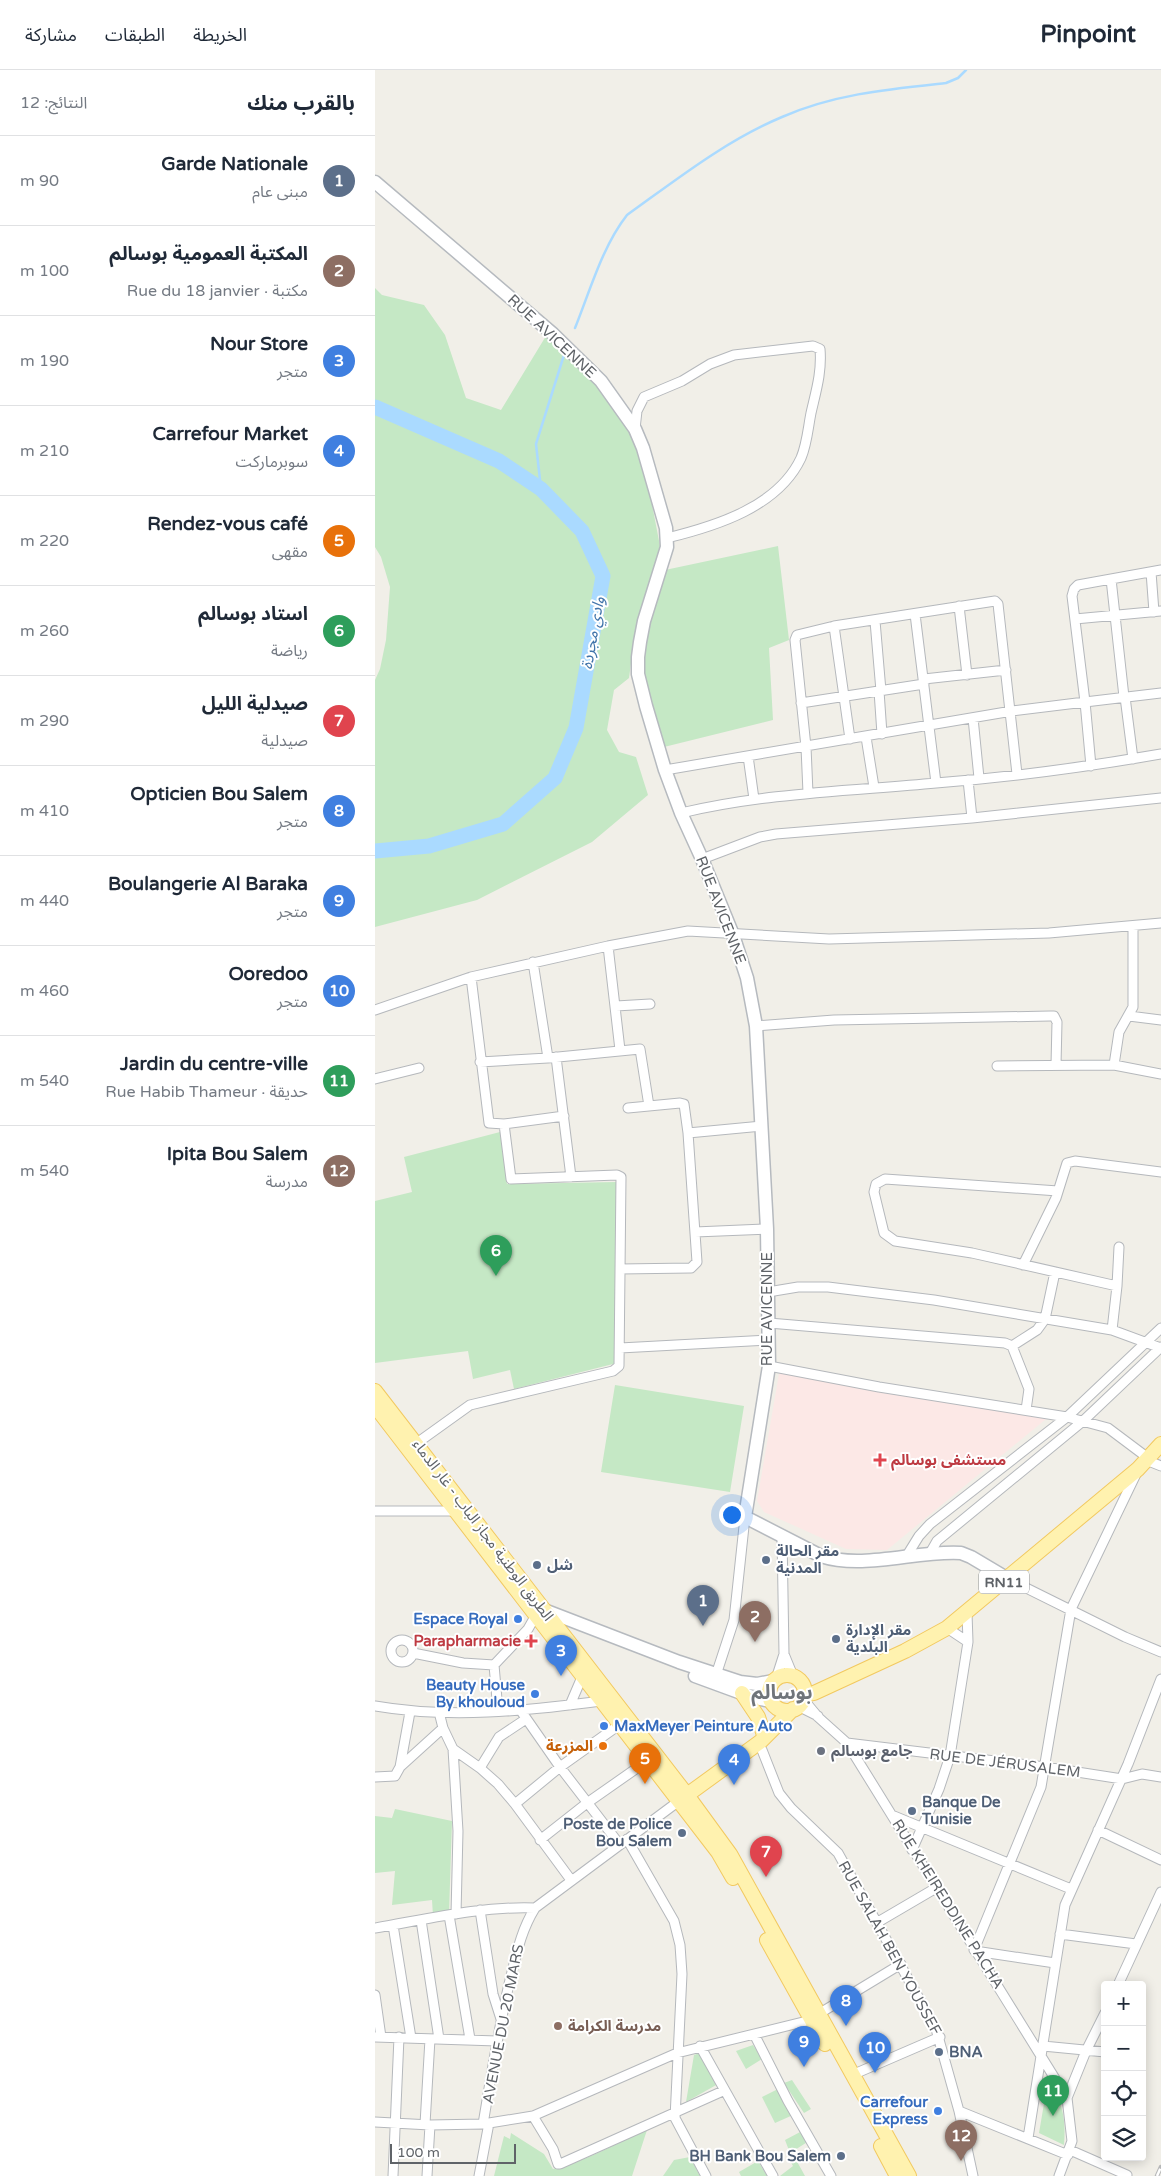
<!DOCTYPE html>
<html lang="ar">
<head>
<meta charset="utf-8">
<style>
	:root { --surface:#fff; --page:#f6f6f7; --text:#1f2937; --muted:#747a83; --line:#e0e1e3; --accent:#ea4335 }
	body { margin:0; font-family:"Varela Round","Noto Sans Arabic",sans-serif; background:var(--page); color:var(--text); direction:rtl }
	.controls { position:absolute; right:15px; bottom:15px; display:grid; overflow:hidden; border-radius:5px; box-shadow:0 2px 12px #0003 }
	.controls button { width:45px; height:45px; display:grid; place-items:center; padding:0; border:0; border-bottom:1px solid var(--line); background:var(--surface); color:var(--text); font:25px sans-serif }
	.scale { position:absolute; left:15px; bottom:12px; width:126px; box-sizing:border-box; padding-left:5px; border:2px solid #5f6368; border-top:0; font-size:14px; line-height:18px; white-space:nowrap; color:#5f6368; -webkit-text-stroke:4px #fff; paint-order:stroke }
	.you { position:absolute; left:356px; top:1444px; width:18px; height:18px; margin:-12px; border:4px solid #fff; border-radius:50%; background:#1a73e8; box-shadow:0 0 0 8px #1a73e833 }
	.badge { display:grid; place-items:center; width:32px; height:32px; border-radius:50%; background:var(--accent); color:#fff; font-size:16px; font-weight:700 }
	.pin { position:absolute; translate:-50% -41px; filter:drop-shadow(0 1px 2px #0008) }
	.pin::after { content:''; position:absolute; top:26px; width:18px; height:15px; background:inherit; clip-path:polygon(0 0,100% 0,50% 100%) }
	.list { margin:0; padding:0; list-style:none }
	h2 { display:flex; justify-content:space-between; align-items:center; height:65px; margin:0; padding:0 20px; font-size:21px }
	h2 small { font-size:16px; font-weight:400; color:var(--muted) }
	.list li { display:grid; grid-template-columns:32px 1fr auto; gap:15px; align-items:center; box-sizing:border-box; height:90px; padding:0 20px; border-top:1px solid var(--line) }
	.list b { display:block; font-size:19px; white-space:nowrap }
	.list p { margin:0; font-size:16px; white-space:nowrap; color:var(--muted) }
	.list em { font-size:16px; font-style:normal; color:var(--muted) }
	.icon { flex:none; width:28px; height:28px; fill:none; stroke:currentColor; stroke-width:2; stroke-linecap:round; stroke-linejoin:round }
	.map { position:relative; flex:none; width:786px; height:2106px; overflow:hidden; direction:ltr }
	header { display:flex; align-items:center; gap:30px; box-sizing:border-box; height:70px; padding:0 25px; background:var(--surface); border-bottom:1px solid var(--line) }
	header strong { font-size:24px }
	nav { display:flex; gap:28px; margin-inline-start:auto; font-size:18px }
	main { display:flex }
	aside { flex:1; background:var(--surface) }
	.map>svg:first-child { display:block }
	.medical { fill:#fce8e6 }
	.green { fill:#c5e8c5 }
	.lines { fill:none; stroke-linecap:round; stroke-linejoin:round }
	.stream { stroke:#aadaff; stroke-width:2.5 }
	.river { stroke:#aadaff; stroke-width:15 }
	.street-casing { stroke:#b5b8bc; stroke-width:11 }
	.secondary-casing { stroke:#b6babf; stroke-width:15 }
	.primary-casing { stroke:#f2c960; stroke-width:16 }
	.street { stroke:#fff; stroke-width:9 }
	.secondary { stroke:#fff; stroke-width:12 }
	.primary { stroke:#fff2af; stroke-width:14 }
	.rail-casing { stroke:#b6b7b8; stroke-width:4.5 }
	.rail { stroke:#fff; stroke-width:2.5; stroke-dasharray:8; stroke-linecap:butt }
	.health-dot { fill:#e0444e; stroke:#fff; stroke-width:2 }
	.service-dot { fill:#5c6f8a; stroke:#fff; stroke-width:2 }
	.shop-dot { fill:#3f7fe0; stroke:#fff; stroke-width:2 }
	.food-dot { fill:#e8710a; stroke:#fff; stroke-width:2 }
	.worship-dot { fill:#6b7280; stroke:#fff; stroke-width:2 }
	.education-dot { fill:#8d6e63; stroke:#fff; stroke-width:2 }
	.labels { text-anchor:middle; dominant-baseline:central; stroke-width:4; stroke-linejoin:round; paint-order:stroke }
	.shield { fill:#fff; stroke:#8f9295; stroke-width:1 }
	.shield-label { font-size:14px; font-weight:bold; fill:#5f6368 }
	.street-label { font-size:15px; fill:#5f6368; stroke:#fff }
	.health-label { font-size:15px; font-weight:bold; fill:#be3a42; stroke:#fff; text-anchor:start }
	.service-label { font-size:15px; font-weight:bold; fill:#4e5e75; stroke:#fff; text-anchor:start }
	.shop-label { font-size:15px; font-weight:bold; fill:#366cbe; stroke:#fff; text-anchor:end }
	.food-label { font-size:15px; font-weight:bold; fill:#c56008; stroke:#fff; text-anchor:end }
	.worship-label { font-size:15px; font-weight:bold; fill:#5b616d; stroke:#fff; text-anchor:start }
	.education-label { font-size:15px; font-weight:bold; fill:#785e54; stroke:#fff; text-anchor:start }
	.water-label { font-size:16px; font-style:italic; fill:#4174aa; stroke:#fff }
	.district-label { font-size:20px; font-weight:bold; fill:#70757a; stroke:#fff }
</style>
</head>
<body>
<header>
<strong>Pinpoint</strong>
<nav><a>الخريطة</a><a>الطبقات</a><a>مشاركة</a></nav>
</header>
<main>
<div class="map">
<svg width="786" height="2106" viewBox="0 0 786 2106">
	<rect width="100%" height="100%" fill="#f1efe8"/>
	<path class="medical" d="M405 1298 671 1349 512 1480 471 1479 389 1442 382 1431Z"/>
	<path class="green" d="M0 218 7 225 49 235 70 265 91 328 126 340 171 266 209 298 259 367 275 424 285 476 260 563 254 608 239 620 232 660 244 682 261 687 273 725 217 772 102 830 0 857V610L5 599 11 570 15 517 6 487 0 477Z
		M403 476 414 570 394 578 398 650 289 677C282 653 271 627 269 602 267 568 280 533 290 500Z
		M125 1062 132 1114 242 1112V1293L139 1319 135 1300 98 1309 93 1281 0 1293V1131L37 1122 29 1087Z
		M240 1315 369 1336 355 1422 226 1402Z
		M20 1739 77 1751 74 1844 58 1846 57 1830 17 1835 20 1801 0 1803V1746L17 1748Z
		M378 1975 387 1989 371 1999 361 1981Z
		M325 1983 343 2014 311 2032 319 1985Z
		M417 2010 436 2039 429 2043 409 2013Z
		M678 2015C688 2037 691 2050 689 2075L664 2063 672 2016Z
		M403 2019 418 2045 400 2053 387 2027Z
		M272 2060 257 2106H119L129 2066 135 2069 136 2063 169 2084 178 2099C210 2092 241 2073 272 2060Z
		M427 2061 434 2071 415 2083 410 2070Z
		M419 2086 430 2106H405L418 2096 414 2089Z
		M315 2087 325 2106H288L299 2090Z
		M383 2091 392 2106H366L364 2102Z"/>
	<g class="lines">
		<path class="stream" d="M200 258C215 221 227 177 252 145 301 110 350 71 407 47 459 24 515 19 571 13L583 8 591 0
			M166 419 161 374 189 285"/>
		<path class="river" d="M0 337 124 391 166 419 207 461 228 506 201 658 180 708 128 754 54 776 0 781"/>
		<defs>
			<path id="street" d="M260 359 262 341 269 327 307 311 335 294 359 285 438 276 445 279C447 302 441 321 436 343 433 358 432 374 426 388 403 437 341 456 292 468
				M786 500 703 515 699 519 697 526 710 632 786 623
				M776 502 779 542
				M736 509 749 627
				M584 536 592 605
				M540 544 561 713
				M700 549 786 541
				M500 551 506 621
				M459 556 475 669
				M549 609 631 600
				M504 621 507 664
				M750 627 758 689
				M426 633 549 614
				M598 648 604 708
				M491 667 499 717
				M373 686 379 729
				M290 700 637 641 710 632 716 696
				M593 710 597 748
				M433 723 431 677 420 570 422 565 459 556 620 531 623 534 642 704
				M306 743C390 723 475 721 561 713 636 707 712 697 786 684
				M327 789 385 767 401 764 597 748 786 728
				M233 876 245 980
				M158 892 173 988
				M96 907 114 1053 129 1054 189 1046
				M241 936 275 934
				M0 940 96 907 233 876 313 861 454 869 674 863 786 853
				M754 946 786 950
				M381 956 459 950 675 946H679L682 952 681 995
				M181 987 196 1107
				M105 992 173 988 265 979 274 1036
				M739 995 744 962 758 937V856
				M622 996 739 995 786 1004
				M0 1009 44 998
				M313 1063 387 1056
				M683 1121 510 1109 501 1114 499 1122 509 1163 520 1171 597 1183 742 1216 737 1260
				M320 1162 392 1159
				M648 1195 681 1128 692 1093 700 1091 786 1102
				M245 1199 316 1198 322 1192 313 1063 309 1034 305 1033 253 1038
				M742 1216 744 1177
				M393 1222 423 1217H453L559 1230 737 1260 786 1278
				M394 1253 630 1273 637 1276 654 1319 651 1340
				M637 1276 662 1260 670 1249 680 1202
				M245 1278 394 1270
				M394 1296 504 1317 692 1347 733 1358 773 1388
				M42 1373 95 1335 238 1301 244 1296 246 1107 242 1105 136 1109 129 1054
				M771 1390 786 1396
				M0 1441H82
				M554 1485 562 1471 708 1351 786 1277
				M531 1487 544 1466 555 1454 692 1347 786 1258
				M633 1509 750 1567 786 1582
				M572 1558 593 1572
				M16 1581a11 11 0 1 1 22 0a11 11 0 1 1-22 0Z
				M38 1583 88 1593 119 1595
				M409 1584 418 1606
				M340 1608 359 1550 370 1447
				M401 1609 409 1584 407 1465
				M428 1629 443 1647 472 1673 692 2028
				M195 1635 207 1607
				M0 1636C74 1649 151 1641 226 1631
				M423 1636 443 1646
				M123 1641 119 1595 153 1559 161 1545
				M146 1641 185 1697 245 1775
				M64 1642 68 1658 78 1679 105 1698 123 1714 140 1734 196 1810
				M472 1673 670 1697 747 1709 767 1704 786 1707
				M383 1674 387 1680 404 1723 416 1738 463 1783 561 1959 584 2041 598 2106
				M78 1679 83 1761 81 1844
				M25 1697 35 1642
				M105 1698 124 1667 151 1649
				M0 1707 20 1706 25 1697 68 1658
				M140 1734 185 1697 244 1655
				M519 1746 696 1819
				M723 1760 786 1790
				M252 1769 299 1851 305 1875 307 1904 300 2048 331 2106
				M165 1770 212 1733 272 1691
				M537 1780 564 1719 575 1686 593 1572 592 1543
				M105 1840 118 1924 126 1949
				M74 1845 95 1969
				M46 1850 64 1969
				M503 1852 561 1818
				M18 1855 36 1968
				M0 1858C53 1849 106 1836 160 1838
				M685 1864 761 1874
				M599 1880 666 1717 696 1539 761 1404
				M600 1881 680 1893
				M743 1915 786 1822
				M0 1925 6 1967
				M379 1964 413 2031 456 2106
				M0 1967 122 1971
				M325 1976 398 2106
				M668 1976 730 1982
				M477 2005 565 1967
				M584 2041 693 2085
				M158 2046 178 2079 183 2094H185L348 2021
				M0 2052 55 2055 108 2054 158 2046 302 1983 432 1951 526 1894
				M50 2054 55 1969
				M108 2054C116 2007 123 1961 134 1914 141 1887 145 1862 160 1838L308 1728
				M653 2068 690 1835 753 1694 786 1609
				M695 2080 752 2105
				M18 2106 24 1967
				M52 2106 55 2055
				M104 2106 114 2053
				M684 2106 697 2071 692 2028 711 1981 730 1943"/>
			<path id="secondary" d="M0 112 178 264 226 311 260 359 268 378 291 458 292 477 269 551 265 572 263 587V604L271 636 290 700 306 743 327 789 358 865 372 908 381 956 392 1159 394 1296 370 1447 446 1486C489 1500 542 1480 586 1483L596 1487 633 1509
				M167 1541 169 1540 304 1592 365 1612 382 1614 398 1611
				M320 1606 380 1628 396 1631"/>
			<path id="primary" d="M0 1321 312 1725 355 1784 534 2106
				M0 1336 343 1782 358 1808
				M394 1623a18 18 0 1 1 36 0a18 18 0 1 1-36 0Z
				M367 1623 383 1647 389 1665
				M429 1625 439 1623 530 1581 572 1558 763 1399 786 1374
				M312 1725 385 1672 418 1639
				M392 1870 450 1974
				M506 2076 522 2106"/>
		</defs>
		<use href="#street" class="street-casing"/>
		<use href="#secondary" class="secondary-casing"/>
		<use href="#primary" class="primary-casing"/>
		<use href="#street" class="street"/>
		<use href="#secondary" class="secondary"/>
		<use href="#primary" class="primary"/>
		<defs>
			<path id="rail" d="M782 2106 786 2097"/>
		</defs>
		<use href="#rail" class="rail-casing"/>
		<use href="#rail" class="rail"/>
	</g>
	<g class="health-dot">
		<path d="M502.5 1382.5h5v5h5v5h-5v5h-5v-5h-5v-5h5z"/>
		<path d="M153.5 1563.5h5v5h5v5h-5v5h-5v-5h-5v-5h5z"/>
	</g>
	<g class="service-dot">
		<circle cx="391" cy="1490" r="5"/>
		<circle cx="162" cy="1495" r="5"/>
		<circle cx="461" cy="1569" r="5"/>
		<circle cx="537" cy="1741" r="5"/>
		<circle cx="307" cy="1763" r="5"/>
		<circle cx="564" cy="1982" r="5"/>
		<circle cx="466" cy="2086" r="5"/>
	</g>
	<g class="shop-dot">
		<circle cx="143" cy="1549" r="5"/>
		<circle cx="160" cy="1624" r="5"/>
		<circle cx="229" cy="1656" r="5"/>
		<circle cx="563" cy="2041" r="5"/>
	</g>
	<circle class="food-dot" cx="228" cy="1676" r="5"/>
	<circle class="worship-dot" cx="446" cy="1681" r="5"/>
	<circle class="education-dot" cx="183" cy="1956" r="5"/>
	<g class="labels">
		<rect class="shield" x="604" y="1500.5" width="50" height="23" rx="4"/>
		<g class="shield-label">
			<text x="629" y="1512">RN11</text>
		</g>
		<g class="street-label">
			<text transform="translate(177 266) rotate(43)">RUE AVICENNE</text>
			<text transform="translate(346 840) rotate(69)">RUE AVICENNE</text>
			<text transform="translate(392 1239) rotate(-90)">RUE AVICENNE</text>
			<text transform="translate(108 1460) rotate(53)">الطريق الوطنية مجاز الباب - غار الدماء</text>
			<text transform="translate(630 1693) rotate(7)">RUE DE JÉRUSALEM</text>
			<text transform="translate(573 1834) rotate(58)">RUE KHEIREDDINE PACHA</text>
			<text transform="translate(515 1878) rotate(61)">RUE SALAH BEN YOUSSEF</text>
			<text transform="translate(128 1954) rotate(-79)">AVENUE DU 20 MARS</text>
		</g>
		<g class="health-label">
			<text x="516" y="1390">مستشفى بوسالم</text>
			<text x="146" y="1571" text-anchor="end">Parapharmacie</text>
		</g>
		<g class="service-label">
			<text x="401" y="1481">مقر الحالة<tspan x="401" dy="17">المدنية</tspan></text>
			<text x="172" y="1495">شل</text>
			<text x="471" y="1560">مقر الإدارة<tspan x="471" dy="17">البلدية</tspan></text>
			<text x="547" y="1732">Banque De<tspan x="547" dy="17">Tunisie</tspan></text>
			<text x="297" y="1754" text-anchor="end">Poste de Police<tspan x="297" dy="17">Bou Salem</tspan></text>
			<text x="574" y="1982">BNA</text>
			<text x="456" y="2086" text-anchor="end">BH Bank Bou Salem</text>
		</g>
		<g class="shop-label">
			<text x="133" y="1549">Espace Royal</text>
			<text x="150" y="1615">Beauty House<tspan x="150" dy="17">By khouloud</tspan></text>
			<text x="239" y="1656" text-anchor="start">MaxMeyer Peinture Auto</text>
			<text x="553" y="2032">Carrefour<tspan x="553" dy="17">Express</tspan></text>
		</g>
		<g class="food-label">
			<text x="218" y="1676">المزرعة</text>
		</g>
		<g class="worship-label">
			<text x="456" y="1681">جامع بوسالم</text>
		</g>
		<g class="education-label">
			<text x="193" y="1956">مدرسة الكرامة</text>
		</g>
		<g class="water-label">
			<text transform="translate(218 563) rotate(-80)">وادي مجردة</text>
		</g>
		<g class="district-label">
			<text x="407" y="1623">بوسالم</text>
		</g>
	</g>
</svg>
<div class="controls">
<button>+</button>
<button>−</button>
<button><svg class="icon" aria-label="locate" viewBox="0 0 24 24"><circle cx="12" cy="12" r="6"/><path d="M12 2v4M12 18v4M2 12h4M18 12h4"/></svg></button>
<button><svg class="icon" aria-label="layers" viewBox="0 0 24 24"><path d="M12 4l9 5-9 5-9-5zM3 14l9 5 9-5"/></svg></button>
</div>
<div class="scale">100 m</div>
<div class="you"></div>
<div class="pin badge" style="left:328px;top:1556px;background:#5c6f8a">1</div>
<div class="pin badge" style="left:380px;top:1572px;background:#8d6e63">2</div>
<div class="pin badge" style="left:186px;top:1606px;background:#3f7fe0">3</div>
<div class="pin badge" style="left:359px;top:1715px;background:#3f7fe0">4</div>
<div class="pin badge" style="left:270px;top:1714px;background:#e8710a">5</div>
<div class="pin badge" style="left:121px;top:1206px;background:#2e9e5b">6</div>
<div class="pin badge" style="left:391px;top:1807px;background:#e0444e">7</div>
<div class="pin badge" style="left:471px;top:1956px;background:#3f7fe0">8</div>
<div class="pin badge" style="left:429px;top:1997px;background:#3f7fe0">9</div>
<div class="pin badge" style="left:500px;top:2003px;background:#3f7fe0">10</div>
<div class="pin badge" style="left:678px;top:2046px;background:#2e9e5b">11</div>
<div class="pin badge" style="left:586px;top:2091px;background:#8d6e63">12</div>
</div>
<aside>
<h2>بالقرب منك<small>النتائج: 12</small></h2>
<ul class="list">
<li><span class="badge" style="background:#5c6f8a">1</span><div><b>Garde Nationale</b><p>مبنى عام</p></div><em>90 m</em></li>
<li><span class="badge" style="background:#8d6e63">2</span><div><b>المكتبة العمومية بوسالم</b><p>مكتبة · Rue du 18 janvier</p></div><em>100 m</em></li>
<li><span class="badge" style="background:#3f7fe0">3</span><div><b>Nour Store</b><p>متجر</p></div><em>190 m</em></li>
<li><span class="badge" style="background:#3f7fe0">4</span><div><b>Carrefour Market</b><p>سوبرماركت</p></div><em>210 m</em></li>
<li><span class="badge" style="background:#e8710a">5</span><div><b>Rendez-vous café</b><p>مقهى</p></div><em>220 m</em></li>
<li><span class="badge" style="background:#2e9e5b">6</span><div><b>استاد بوسالم</b><p>رياضة</p></div><em>260 m</em></li>
<li><span class="badge" style="background:#e0444e">7</span><div><b>صيدلية الليل</b><p>صيدلية</p></div><em>290 m</em></li>
<li><span class="badge" style="background:#3f7fe0">8</span><div><b>Opticien Bou Salem</b><p>متجر</p></div><em>410 m</em></li>
<li><span class="badge" style="background:#3f7fe0">9</span><div><b>Boulangerie Al Baraka</b><p>متجر</p></div><em>440 m</em></li>
<li><span class="badge" style="background:#3f7fe0">10</span><div><b>Ooredoo</b><p>متجر</p></div><em>460 m</em></li>
<li><span class="badge" style="background:#2e9e5b">11</span><div><b>Jardin du centre-ville</b><p>حديقة · Rue Habib Thameur</p></div><em>540 m</em></li>
<li><span class="badge" style="background:#8d6e63">12</span><div><b>Ipita Bou Salem</b><p>مدرسة</p></div><em>540 m</em></li>
</ul>
</aside>
</main>
</body>
</html>
